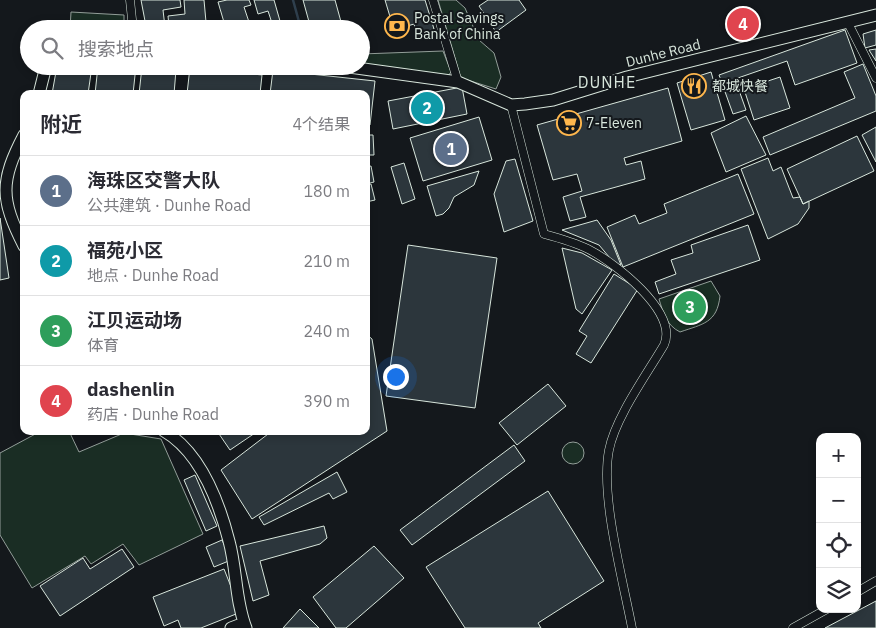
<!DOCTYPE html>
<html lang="zh">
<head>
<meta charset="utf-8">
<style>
	:root { --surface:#fff; --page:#f7f7f7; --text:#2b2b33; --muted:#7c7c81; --line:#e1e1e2; --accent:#8a6a3f }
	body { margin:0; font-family:"IBM Plex Sans","Noto Sans SC",sans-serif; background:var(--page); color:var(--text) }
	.controls { position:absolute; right:15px; bottom:15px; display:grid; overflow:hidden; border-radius:10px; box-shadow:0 2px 8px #0003 }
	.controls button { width:45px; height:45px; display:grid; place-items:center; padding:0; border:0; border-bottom:1px solid var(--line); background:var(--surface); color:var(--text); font:25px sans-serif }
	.you { position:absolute; left:395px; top:376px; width:18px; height:18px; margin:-12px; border:4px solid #fff; border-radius:50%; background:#1a73e8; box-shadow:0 0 0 8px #1a73e833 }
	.badge { display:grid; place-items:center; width:32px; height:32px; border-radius:50%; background:var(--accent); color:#fff; font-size:16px; font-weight:700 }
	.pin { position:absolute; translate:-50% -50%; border:2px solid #fff; box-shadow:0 1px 5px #0006 }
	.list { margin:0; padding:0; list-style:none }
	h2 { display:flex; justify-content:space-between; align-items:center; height:65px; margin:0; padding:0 20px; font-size:21px }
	h2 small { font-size:16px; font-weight:400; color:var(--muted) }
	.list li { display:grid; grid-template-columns:32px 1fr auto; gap:15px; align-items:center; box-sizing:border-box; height:70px; padding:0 20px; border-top:1px solid var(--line) }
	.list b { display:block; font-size:19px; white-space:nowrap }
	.list p { margin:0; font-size:16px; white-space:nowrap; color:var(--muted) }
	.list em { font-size:16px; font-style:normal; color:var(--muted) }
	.icon { flex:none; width:28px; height:28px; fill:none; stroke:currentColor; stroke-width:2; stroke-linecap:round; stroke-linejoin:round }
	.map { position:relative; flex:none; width:876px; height:628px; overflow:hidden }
	.search { position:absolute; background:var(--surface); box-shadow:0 2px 8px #0003; left:20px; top:20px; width:350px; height:55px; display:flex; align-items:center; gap:12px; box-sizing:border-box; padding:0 18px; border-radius:28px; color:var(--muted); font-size:19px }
	.panel { position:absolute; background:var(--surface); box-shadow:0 2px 8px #0003; left:20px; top:90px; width:350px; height:345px; border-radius:10px }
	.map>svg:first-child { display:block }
	.green { fill:#1a2d24; stroke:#939e99 }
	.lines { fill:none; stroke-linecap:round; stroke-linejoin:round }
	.stream { stroke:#2f3f4d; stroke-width:2.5 }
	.building { fill:#2c363c; stroke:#d8e6dc }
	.street-casing { stroke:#d8e6dc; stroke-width:9 }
	.secondary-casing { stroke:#d8e6dc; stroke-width:13 }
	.street { stroke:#14181c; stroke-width:8 }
	.secondary { stroke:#14181c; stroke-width:11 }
	.labels { text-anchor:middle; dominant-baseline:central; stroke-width:4; stroke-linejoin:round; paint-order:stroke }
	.poi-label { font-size:14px; fill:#d8e6dc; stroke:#14181c; text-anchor:start }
	.street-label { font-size:14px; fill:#d8e6dc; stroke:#14181c }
	.quarter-label { font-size:16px; letter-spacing:1px; fill:#d8e6dc; stroke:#14181c }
</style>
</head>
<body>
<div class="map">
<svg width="876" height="628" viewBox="0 0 876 628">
	<rect width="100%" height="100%" fill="#14181c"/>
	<path class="green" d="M438 0H456L465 8 479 40 494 53 501 77 496 89 461 78Z
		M71 12 124 15V29H70Z
		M443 51 451 72 448 76 361 66V54Z
		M711 281 720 296C717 323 703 324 680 332 666 325 663 312 659 299Z
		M41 431H69L79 452 124 433 161 439 203 534 139 565 123 544 91 564 85 556 32 588 0 535V453Z
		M562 453a11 11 0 1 1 22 0a11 11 0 1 1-22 0Z"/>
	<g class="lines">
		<path class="stream" d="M293 0 301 29"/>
	</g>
	<path class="building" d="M141 0H180L181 7 163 10 165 27 153 29 145 21Z
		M184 0H204L206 22 169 26 168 16 185 14Z
		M227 0H249L251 5 244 7 250 25 226 29 218 2Z
		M254 0H274L282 28 263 29 261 23 271 20 268 11 258 14Z
		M303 0H335L343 29H311Z
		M385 0H425L434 29 417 35 414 24 394 30Z
		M488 0H519L526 10 496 32 479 6Z
		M845 30 857 63 795 85 787 61 735 79 746 110 733 114 719 75Z
		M876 30V45L865 48 863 34Z
		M876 49V61L869 50Z
		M863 64 876 96V111L770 155 763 137 855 98 844 72Z
		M57 66H92L88 94H52Z
		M98 66H136L133 94H95Z
		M142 67 176 70 174 94H139Z
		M190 67 262 75 260 94H187Z
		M273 70 375 81 370 125 366 124V94H270Z
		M711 72 725 120 691 130 677 83Z
		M780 77 790 108 754 120 744 89Z
		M462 87 467 114 393 129 388 101Z
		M668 88 682 141 624 158 626 165 641 161 645 179 580 197 586 217 570 221 563 197 582 191 577 174 553 180 537 125Z
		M746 116 766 155 726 172 711 133Z
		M479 117 492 160 423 181 410 138Z
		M876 127V162L862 135Z
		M366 135H373L374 155H366Z
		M857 136 874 171 803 204 787 169Z
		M768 158 773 171 781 167 793 198 800 197 803 204 809 201V208L798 224 768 239 741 169Z
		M515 159 533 221 504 232 494 194 506 161Z
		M404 163 415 199 402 204 391 167Z
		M371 166 374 182 366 184V167Z
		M479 171 474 185 454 197 449 208 443 214 436 216 427 186Z
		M738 174 754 214 623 267 607 227 635 215 639 224 667 213 664 204Z
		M371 184 375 200 366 202V185Z
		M0 218 9 278 0 280Z
		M597 220 611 240 621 265 615 264 599 245 562 230Z
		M748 225 760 260 659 294 655 282 676 274 671 260 693 253 691 245Z
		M408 245 497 258 475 408 386 396Z
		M562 248 582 253 612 270 582 314 576 309Z
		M614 274 638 289 591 363 576 354 587 336 579 331Z
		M366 334 372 339 387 431 252 519 221 470 272 431H366Z
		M548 384 566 406 517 445 499 423Z
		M217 431H258L230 450Z
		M514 445 525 461 412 545 400 530Z
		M337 472 347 492 333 499 329 493 264 525 259 517Z
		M195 475 217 526 206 531 184 480Z
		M548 491 604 581 538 623 541 628H465L426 567Z
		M324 526 327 538 320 544 260 561 269 595 253 601 240 546Z
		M222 540 231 560 214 567 206 547Z
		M374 546 404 578 346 628H336L313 597Z
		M122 549 134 567 60 616 40 586 83 558 90 569Z
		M224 569 241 612 201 628H181L178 620 164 626 153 597Z
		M876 601V628H825Z
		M300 609 319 628H283Z"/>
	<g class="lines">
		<defs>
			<path id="street" d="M130 0 133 29
				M433 0 458 82
				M848 23 876 78
				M511 105 544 234C559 238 574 242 588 249 614 262 679 312 664 345 647 374 615 418 609 450 600 496 623 580 632 628
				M857 592 876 581
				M793 628 827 609"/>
			<path id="secondary" d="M342 66 458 82 511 105 525 104 553 100 627 77 876 15
				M39 94 46 66
				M24 135C0 181 0 199 24 246
				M164 431C200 452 219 502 229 541 237 570 235 600 246 628
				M231 628 244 623"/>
		</defs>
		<use href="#street" class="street-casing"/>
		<use href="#secondary" class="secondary-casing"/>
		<use href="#street" class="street"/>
		<use href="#secondary" class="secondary"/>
	</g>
	<defs>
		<symbol id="bank-ring" viewBox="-11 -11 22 22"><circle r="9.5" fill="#14181c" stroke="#ffb74d" stroke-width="1.5"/><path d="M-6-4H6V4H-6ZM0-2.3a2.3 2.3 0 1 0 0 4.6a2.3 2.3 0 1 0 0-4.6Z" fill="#ffb74d"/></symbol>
		<symbol id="restaurant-ring" viewBox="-11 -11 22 22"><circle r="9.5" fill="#14181c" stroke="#ffb74d" stroke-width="1.5"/><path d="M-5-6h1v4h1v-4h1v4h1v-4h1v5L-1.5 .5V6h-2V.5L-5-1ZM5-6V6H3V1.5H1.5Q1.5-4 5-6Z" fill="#ffb74d"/></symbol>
		<symbol id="supermarket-ring" viewBox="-11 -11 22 22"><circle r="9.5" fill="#14181c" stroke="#ffb74d" stroke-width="1.5"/><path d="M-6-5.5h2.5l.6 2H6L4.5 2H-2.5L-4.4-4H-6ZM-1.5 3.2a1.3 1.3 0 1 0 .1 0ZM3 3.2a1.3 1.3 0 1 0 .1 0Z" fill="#ffb74d"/></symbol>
	</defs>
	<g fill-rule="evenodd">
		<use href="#bank-ring" x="383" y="12" width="28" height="28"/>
		<use href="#restaurant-ring" x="680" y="72" width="28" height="28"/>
		<use href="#supermarket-ring" x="555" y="109" width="28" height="28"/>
	</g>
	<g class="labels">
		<g class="poi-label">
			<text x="414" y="18">Postal Savings<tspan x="414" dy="16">Bank of China</tspan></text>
			<text x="712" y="86">都城快餐</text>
			<text x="586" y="123">7-Eleven</text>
		</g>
		<g class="street-label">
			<text transform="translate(663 53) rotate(-14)">Dunhe Road</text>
		</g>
		<g class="quarter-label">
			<text x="607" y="82">DUNHE</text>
		</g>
	</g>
</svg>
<div class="controls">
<button>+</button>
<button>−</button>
<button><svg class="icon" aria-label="locate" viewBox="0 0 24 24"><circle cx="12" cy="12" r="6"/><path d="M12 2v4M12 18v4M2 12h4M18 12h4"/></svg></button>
<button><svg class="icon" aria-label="layers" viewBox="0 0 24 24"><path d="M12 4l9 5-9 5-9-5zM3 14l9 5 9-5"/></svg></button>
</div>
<div class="you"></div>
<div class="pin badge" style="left:451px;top:149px;background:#5c6f8a">1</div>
<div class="pin badge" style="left:427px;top:108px;background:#0f9aa8">2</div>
<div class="pin badge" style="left:690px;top:307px;background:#2e9e5b">3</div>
<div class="pin badge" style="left:743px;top:24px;background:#e0444e">4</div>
<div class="search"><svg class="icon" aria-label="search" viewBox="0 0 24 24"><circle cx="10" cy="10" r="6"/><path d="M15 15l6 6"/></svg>搜索地点</div>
<section class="panel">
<h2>附近<small>4个结果</small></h2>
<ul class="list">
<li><span class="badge" style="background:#5c6f8a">1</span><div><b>海珠区交警大队</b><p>公共建筑 · Dunhe Road</p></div><em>180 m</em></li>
<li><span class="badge" style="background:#0f9aa8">2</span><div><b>福苑小区</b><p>地点 · Dunhe Road</p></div><em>210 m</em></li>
<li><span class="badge" style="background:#2e9e5b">3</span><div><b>江贝运动场</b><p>体育</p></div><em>240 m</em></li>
<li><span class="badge" style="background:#e0444e">4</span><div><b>dashenlin</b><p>药店 · Dunhe Road</p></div><em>390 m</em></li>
</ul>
</section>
</div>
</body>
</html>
